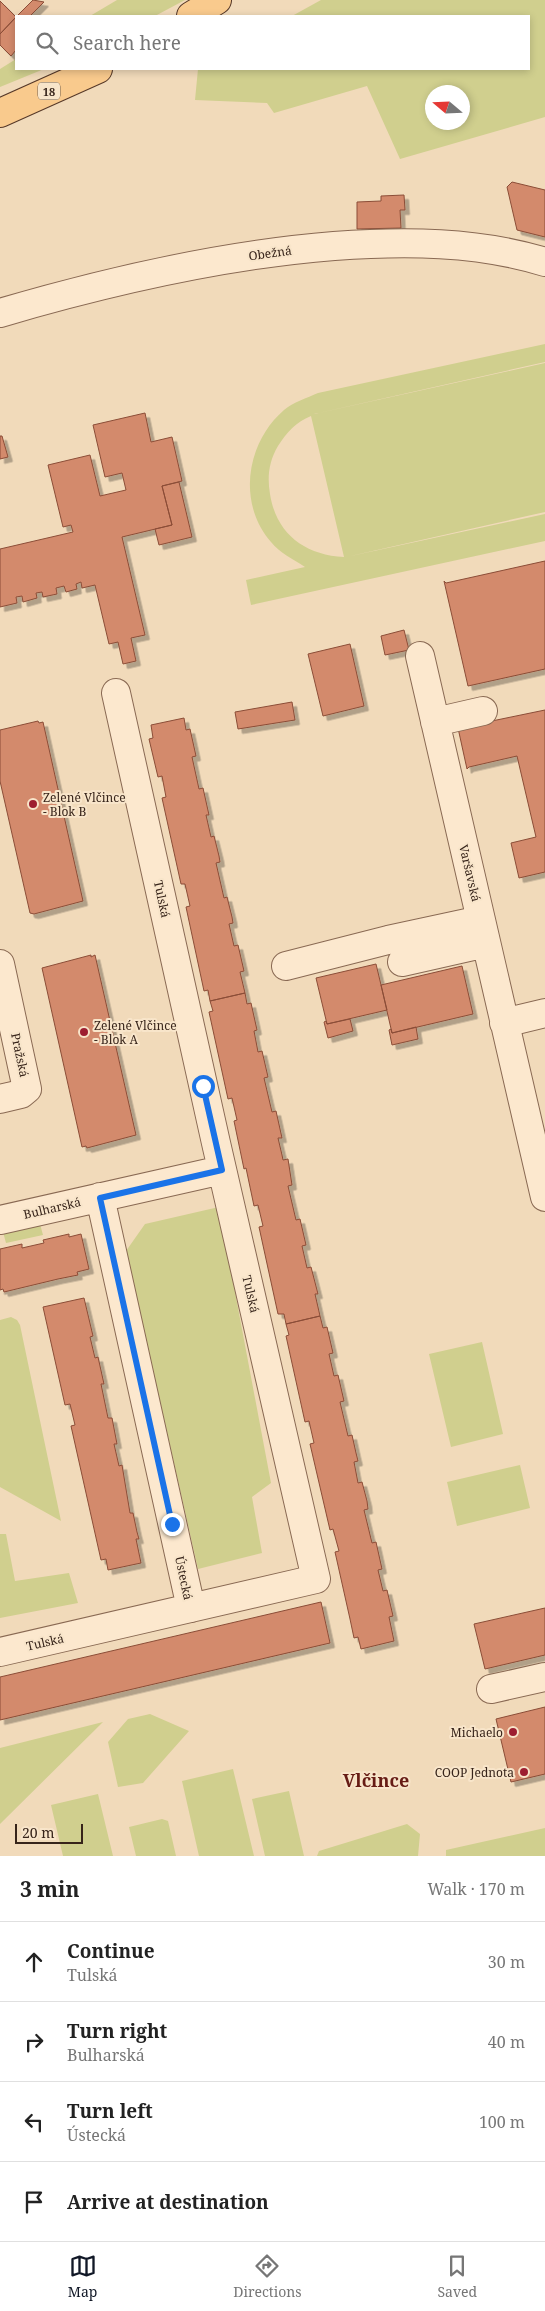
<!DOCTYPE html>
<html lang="en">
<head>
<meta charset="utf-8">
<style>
	:root { --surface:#fff; --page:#f6f6f6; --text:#222; --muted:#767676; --line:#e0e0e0; --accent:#111827 }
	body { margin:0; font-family:"Noto Serif",serif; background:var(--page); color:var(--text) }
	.compass { position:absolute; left:425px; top:85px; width:45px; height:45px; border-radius:50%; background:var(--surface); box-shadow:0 2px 8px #0003; rotate:289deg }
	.scale { position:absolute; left:15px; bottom:12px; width:68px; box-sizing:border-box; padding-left:5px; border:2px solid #37241a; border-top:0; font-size:14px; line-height:18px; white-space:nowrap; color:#37241a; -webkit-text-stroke:4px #f8e5ca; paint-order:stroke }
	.stop { position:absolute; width:15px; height:15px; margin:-11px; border:4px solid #1a73e8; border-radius:50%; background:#fff }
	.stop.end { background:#1a73e8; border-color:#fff; box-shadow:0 1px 5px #0008 }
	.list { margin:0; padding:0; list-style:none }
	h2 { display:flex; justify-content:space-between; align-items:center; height:65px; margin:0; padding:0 20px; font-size:21px }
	h2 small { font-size:16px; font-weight:400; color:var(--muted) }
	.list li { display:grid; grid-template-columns:32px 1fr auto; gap:15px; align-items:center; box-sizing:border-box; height:80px; padding:0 20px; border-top:1px solid var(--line) }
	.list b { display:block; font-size:19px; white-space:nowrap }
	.list p { margin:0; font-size:16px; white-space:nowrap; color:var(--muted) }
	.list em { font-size:16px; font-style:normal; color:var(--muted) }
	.icon { flex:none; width:28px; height:28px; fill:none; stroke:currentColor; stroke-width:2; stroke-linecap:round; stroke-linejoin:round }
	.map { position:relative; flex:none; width:545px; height:1856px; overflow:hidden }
	.search { position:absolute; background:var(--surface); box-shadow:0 2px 8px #0003; left:15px; right:15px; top:15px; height:55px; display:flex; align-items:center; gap:12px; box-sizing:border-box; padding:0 18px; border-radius:0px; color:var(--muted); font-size:19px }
	.sheet { height:385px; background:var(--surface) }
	nav { display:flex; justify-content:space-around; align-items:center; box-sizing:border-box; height:70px; border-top:1px solid var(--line); background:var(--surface); font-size:14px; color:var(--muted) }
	nav a { display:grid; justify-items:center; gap:2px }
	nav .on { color:var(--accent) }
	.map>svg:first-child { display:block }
	.green { fill:#d0cf8e; fill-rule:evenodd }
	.building { fill:#d38a6c; stroke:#8b4d37; filter:url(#shadow) }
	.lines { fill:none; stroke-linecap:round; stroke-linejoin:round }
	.minor-casing { stroke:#896953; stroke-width:30 }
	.major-casing { stroke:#563828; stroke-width:30 }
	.minor { stroke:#fce8ce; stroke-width:28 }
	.major { stroke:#f9ca8d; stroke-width:28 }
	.route { stroke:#1a73e8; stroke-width:6 }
	.poi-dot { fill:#9d1e30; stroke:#f8e5ca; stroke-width:2 }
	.labels { text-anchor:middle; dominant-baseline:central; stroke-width:4; stroke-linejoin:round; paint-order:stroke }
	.shield { fill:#f8e5ca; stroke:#715e4f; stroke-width:1 }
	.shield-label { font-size:11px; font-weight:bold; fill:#37241a }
	.street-label { font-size:12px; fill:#37241a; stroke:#f8e5ca }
	.poi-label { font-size:12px; fill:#37241a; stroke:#f8e5ca; text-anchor:start }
	.district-label { font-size:18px; font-weight:bold; fill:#671c15; stroke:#f8e5ca }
</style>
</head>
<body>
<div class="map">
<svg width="545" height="1856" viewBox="0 0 545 1856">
	<defs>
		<filter id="shadow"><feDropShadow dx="4.5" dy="4.5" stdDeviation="0" flood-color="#0004"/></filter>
	</defs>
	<rect width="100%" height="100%" fill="#f1daba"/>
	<path class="green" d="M117 0H185L155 16H90Z
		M321 0H545V117L400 159 367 86 274 113 267 103 195 100 198 69H529V16H292ZM432 92H462V122H432Z
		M16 59V69H44L0 87V69Z
		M545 344V362L314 414 545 363V512L346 557 545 514V541L251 605 246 580 305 567C293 559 280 553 271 542 237 503 246 443 284 410 293 402 307 398 318 393ZM311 416 344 557C304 555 276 533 270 494 267 477 269 461 278 446 287 432 296 422 311 416Z
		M219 1207 271 1483 252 1497 262 1553 198 1569 126 1251 145 1224Z
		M40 1224 43 1235 6 1243 3 1232Z
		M11 1317 17 1320 20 1325 61 1521 0 1487V1320Z
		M482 1342 503 1434 451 1447 429 1354Z
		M520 1465 530 1508 457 1526 447 1482Z
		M0 1534H6L15 1581 69 1573 78 1603 0 1618Z
		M150 1714 189 1731 143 1783 118 1787 108 1742 128 1719Z
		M103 1722 0 1824V1748Z
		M233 1769 254 1856H199L182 1781Z
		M289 1791 304 1856H265L252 1799Z
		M98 1794 113 1856H63L51 1805Z
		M162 1819 168 1821 176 1856H136L129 1827Z
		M407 1824 420 1834 418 1856H317L319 1851Z
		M545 1828V1856H446V1850Z"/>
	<path class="building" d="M33 0 44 2 30 16H17Z
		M0 1 16 17 0 34Z
		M16 17V50L11 56 0 45V34Z
		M512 182 545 190V237L517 230 507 187Z
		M404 195 405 210H400L401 228 357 229V202L381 201V196Z
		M145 413 151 442 172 437 182 481 162 486 172 525 122 537 145 635 131 638 136 661 123 664 118 642 109 644 95 585 82 588 81 582 76 584 77 589 66 592 64 586 56 588 57 594 43 597 42 592 36 593 37 598 23 602 22 596 16 597 17 603 0 607V549L73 532 71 525 63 527 48 465 90 455 100 496 126 490 122 473 105 477 93 425Z
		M0 436H2L8 457 0 459Z
		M179 482 192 537 159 545 155 529 172 525 162 486Z
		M545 561V669L468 686 444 581 446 583Z
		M404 630 409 650 385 655 381 636Z
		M350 644 364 706 323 716 308 654Z
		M292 702 295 720 238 729 235 712Z
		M545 710V872L519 878 511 843 536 837 517 756 469 767 467 769 458 728Z
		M184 718 186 730 190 729 196 756 192 757 199 789 203 788 209 815H206L211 837 214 836 219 856 220 862 216 863 224 898 227 897 232 917 233 923 229 924 234 946 238 945 244 971 240 972 245 993 210 1001 208 990 204 991 186 907 190 906 185 884H181L162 798 166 797 162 776 158 777 149 739 153 738 151 725Z
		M38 721 39 723 43 722 83 901 34 914 30 913 0 781V730Z
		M91 955V957L95 955 136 1135 87 1148 86 1146 82 1147 42 968Z
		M376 964 387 1010 327 1024 316 978Z
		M462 966 473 1014 392 1033 381 985Z
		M245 993 247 1004 251 1003 257 1030 254 1031 258 1052 262 1051 268 1077 264 1078 272 1112 276 1111 282 1138H278L282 1155 283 1160 288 1159 292 1185 288 1186 296 1220 300 1219 306 1245 302 1246 307 1268 311 1267 318 1294H315L320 1316 286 1324 284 1314H278L259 1227 263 1226 258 1205 254 1206 246 1168 244 1169 234 1121 237 1120 232 1098 228 1099 209 1012 213 1011 210 1001Z
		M350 1019 353 1031 328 1038 324 1022 326 1021 327 1024Z
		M416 1027 418 1039 392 1045 389 1030 391 1029 392 1033Z
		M69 1234V1237L81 1234 89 1269 77 1272 78 1275 58 1279 4 1292 3 1289 0 1290V1249L22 1244V1248L44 1243 43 1240Z
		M84 1298 93 1336 90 1337 95 1358 98 1357 104 1384H101L108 1418H112L117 1444H114L119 1466 122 1465 130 1513H133L137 1532 139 1539H136L141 1563 108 1570 106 1559 101 1560 71 1426 75 1425 70 1404 65 1405 43 1307Z
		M320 1316 323 1328 327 1327 333 1353 329 1354 334 1376 338 1375 344 1401 340 1402 348 1436 352 1435 356 1453 358 1461 354 1462 358 1483 362 1482 367 1501 368 1509 364 1510 372 1543 376 1542 382 1569 378 1570 383 1591 387 1590 393 1616 389 1617 394 1641 361 1649 358 1637 354 1638 350 1619 335 1552 339 1551 333 1529 330 1530 310 1444 314 1443 309 1421 305 1422 286 1336 289 1335 286 1324Z
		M321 1602 330 1643 0 1720V1677Z
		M545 1608V1655L485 1669 474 1624Z
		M545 1707V1774L511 1782 496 1719Z"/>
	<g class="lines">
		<defs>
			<path id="minor" d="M0 313C109 281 221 255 334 246 404 241 477 241 545 262
				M420 656 545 1197
				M435 722 483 711
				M402 962 486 943
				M0 964 27 1089 21 1094 0 1099
				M286 966 388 940 481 920
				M504 1023 545 1013
				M100 1197 191 1608
				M0 1220 222 1170
				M0 1652 316 1579 216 1143 116 693
				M491 1689 545 1677"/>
			<path id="major" d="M191 16 217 0
				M0 113 98 69"/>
		</defs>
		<use href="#minor" class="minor-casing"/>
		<use href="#major" class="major-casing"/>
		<use href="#minor" class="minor"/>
		<use href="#major" class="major"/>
	</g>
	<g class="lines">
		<path class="route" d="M172 1524 100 1198 222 1170 203 1086"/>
	</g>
	<g class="poi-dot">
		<circle cx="33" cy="804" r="5"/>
		<circle cx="84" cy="1032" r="5"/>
		<circle cx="513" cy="1732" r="5"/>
		<circle cx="524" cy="1772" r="5"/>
	</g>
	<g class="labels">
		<rect class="shield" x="38" y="82.5" width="22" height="17" rx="4"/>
		<g class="shield-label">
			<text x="49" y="91">18</text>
		</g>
		<g class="street-label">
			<text transform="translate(270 253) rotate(-8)">Obežná</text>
			<text transform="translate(470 873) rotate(77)">Varšavská</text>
			<text transform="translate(162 899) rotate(78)">Tulská</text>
			<text transform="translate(20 1055) rotate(78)">Pražská</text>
			<text transform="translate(52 1208) rotate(-13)">Bulharská</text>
			<text transform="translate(251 1294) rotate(77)">Tulská</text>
			<text transform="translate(184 1578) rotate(78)">Ústecká</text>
			<text transform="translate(45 1642) rotate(-13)">Tulská</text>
		</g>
		<g class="poi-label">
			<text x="43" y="797">Zelené Vlčince<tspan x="43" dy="14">- Blok B</tspan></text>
			<text x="94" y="1025">Zelené Vlčince<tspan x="94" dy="14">- Blok A</tspan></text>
			<text x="503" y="1732" text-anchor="end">Michaelo</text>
			<text x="514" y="1772" text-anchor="end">COOP Jednota</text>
		</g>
		<g class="district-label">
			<text x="376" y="1780">Vlčince</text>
		</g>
	</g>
</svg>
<svg class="compass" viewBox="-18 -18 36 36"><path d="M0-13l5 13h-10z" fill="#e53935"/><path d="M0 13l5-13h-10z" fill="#767676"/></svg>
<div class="scale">20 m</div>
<div class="stop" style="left:203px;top:1086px"></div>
<div class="stop end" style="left:172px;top:1524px"></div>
<div class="search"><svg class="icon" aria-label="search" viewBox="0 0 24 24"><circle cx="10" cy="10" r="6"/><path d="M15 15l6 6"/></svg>Search here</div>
</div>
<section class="sheet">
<h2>3 min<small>Walk · 170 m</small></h2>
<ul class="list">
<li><svg class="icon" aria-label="ahead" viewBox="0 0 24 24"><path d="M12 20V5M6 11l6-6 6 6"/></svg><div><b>Continue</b><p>Tulská</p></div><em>30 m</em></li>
<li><svg class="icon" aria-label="right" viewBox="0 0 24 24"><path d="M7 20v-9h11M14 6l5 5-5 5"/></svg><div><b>Turn right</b><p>Bulharská</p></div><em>40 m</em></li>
<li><svg class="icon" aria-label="left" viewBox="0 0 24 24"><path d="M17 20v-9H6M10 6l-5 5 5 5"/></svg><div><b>Turn left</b><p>Ústecká</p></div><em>100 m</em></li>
<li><svg class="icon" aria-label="arrive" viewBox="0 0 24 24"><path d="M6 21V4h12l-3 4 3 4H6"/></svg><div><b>Arrive at destination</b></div></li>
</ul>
</section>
<nav>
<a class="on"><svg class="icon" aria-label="map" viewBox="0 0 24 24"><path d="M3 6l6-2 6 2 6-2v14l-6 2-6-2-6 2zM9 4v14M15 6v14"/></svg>Map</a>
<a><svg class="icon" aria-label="directions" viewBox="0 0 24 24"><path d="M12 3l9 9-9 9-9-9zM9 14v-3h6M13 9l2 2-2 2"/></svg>Directions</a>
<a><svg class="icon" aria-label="saved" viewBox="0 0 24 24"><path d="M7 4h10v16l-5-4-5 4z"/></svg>Saved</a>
</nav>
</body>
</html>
